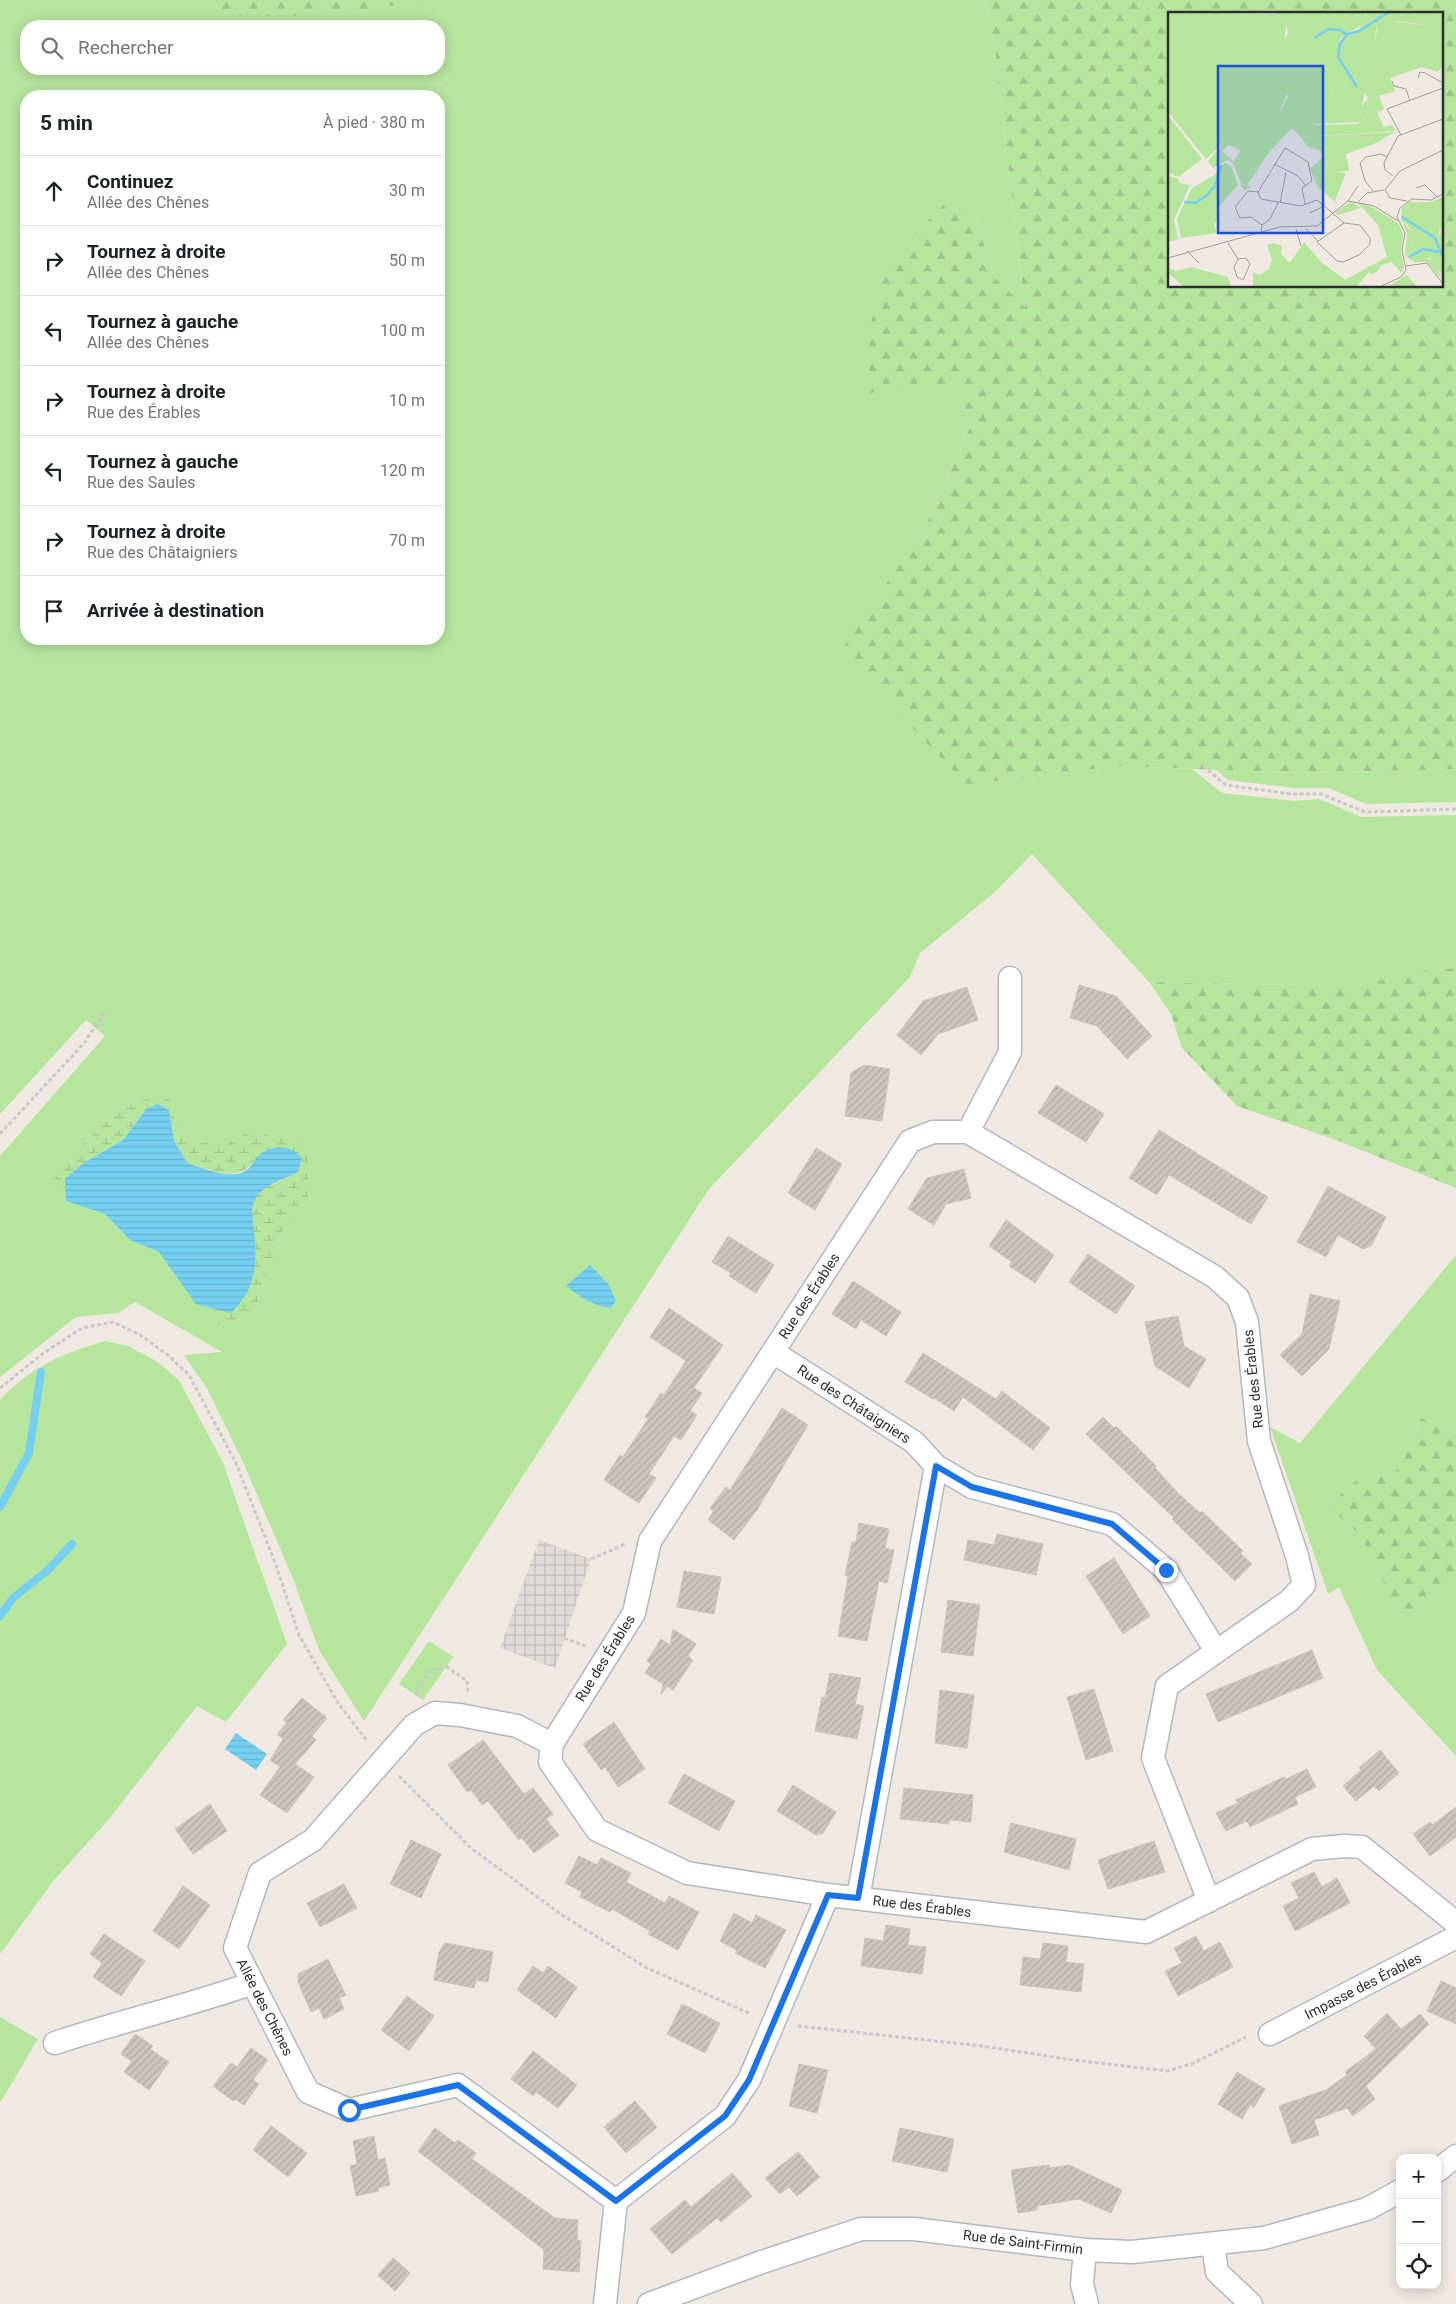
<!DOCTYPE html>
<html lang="fr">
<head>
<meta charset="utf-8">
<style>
	:root { --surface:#fff; --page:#f2f2f2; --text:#202124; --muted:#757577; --line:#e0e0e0 }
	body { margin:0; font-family:Roboto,sans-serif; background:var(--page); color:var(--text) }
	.controls { position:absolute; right:15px; bottom:15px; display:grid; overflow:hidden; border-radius:10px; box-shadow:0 2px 12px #0003 }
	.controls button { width:45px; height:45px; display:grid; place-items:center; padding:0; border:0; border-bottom:1px solid var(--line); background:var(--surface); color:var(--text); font:25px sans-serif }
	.stop { position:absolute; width:15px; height:15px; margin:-11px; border:4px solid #1a73e8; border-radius:50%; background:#fff }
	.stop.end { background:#1a73e8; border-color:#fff; box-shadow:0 1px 5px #0008 }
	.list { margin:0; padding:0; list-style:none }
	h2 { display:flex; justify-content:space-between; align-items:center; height:65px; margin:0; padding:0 20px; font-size:21px }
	h2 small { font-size:16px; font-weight:400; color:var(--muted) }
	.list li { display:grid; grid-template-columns:32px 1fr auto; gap:15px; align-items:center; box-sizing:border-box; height:70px; padding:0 20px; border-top:1px solid var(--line) }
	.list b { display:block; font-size:19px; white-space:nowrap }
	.list p { margin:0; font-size:16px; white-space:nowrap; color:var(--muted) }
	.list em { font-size:16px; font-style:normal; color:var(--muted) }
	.icon { flex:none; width:28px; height:28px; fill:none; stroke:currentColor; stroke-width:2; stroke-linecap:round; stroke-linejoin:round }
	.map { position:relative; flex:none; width:1456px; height:2304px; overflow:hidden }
	.search { position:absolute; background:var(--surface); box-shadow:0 2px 12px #0003; left:20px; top:20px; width:425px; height:55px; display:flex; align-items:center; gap:12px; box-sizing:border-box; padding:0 18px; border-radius:20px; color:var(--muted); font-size:19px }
	.panel { position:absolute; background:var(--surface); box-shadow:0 2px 12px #0003; left:20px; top:90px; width:425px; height:555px; border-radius:20px }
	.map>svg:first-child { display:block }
	.grass { fill:#b6e59e; fill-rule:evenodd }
	.forest { fill:url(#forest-firs); fill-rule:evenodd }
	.wetland { fill:url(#wetland-marsh) }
	.plaza { fill:url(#plaza-grid) }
	.water { fill:url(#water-rules) }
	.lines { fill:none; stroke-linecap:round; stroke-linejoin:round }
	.stream { stroke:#75cff0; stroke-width:8 }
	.building { fill:url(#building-hatch); stroke:#cbc5ba }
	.minor-casing { stroke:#b4b7c1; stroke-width:25 }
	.path { stroke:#c9c9c9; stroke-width:3; stroke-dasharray:4 2.5; stroke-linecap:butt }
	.minor { stroke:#fff; stroke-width:22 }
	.route { stroke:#1a73e8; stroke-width:6 }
	.labels { text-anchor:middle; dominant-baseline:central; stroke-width:4.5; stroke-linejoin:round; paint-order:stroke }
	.street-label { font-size:14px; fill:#2e2e2e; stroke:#fff }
	.inset-river { fill:none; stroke:#75cff0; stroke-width:2.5 }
	.inset-road { fill:none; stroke:#a29e99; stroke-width:1 }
	.view { fill:#1d4ed8; fill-opacity:0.15; stroke:#1d4ed8; stroke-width:2.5 }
	.inset-edge { fill:none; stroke:#2e2e2e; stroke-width:2.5 }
</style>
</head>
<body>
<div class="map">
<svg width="1456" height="2304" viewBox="0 0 1456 2304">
	<defs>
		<pattern id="forest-firs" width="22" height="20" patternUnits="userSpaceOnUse" patternTransform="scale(1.25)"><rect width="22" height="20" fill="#b6e59e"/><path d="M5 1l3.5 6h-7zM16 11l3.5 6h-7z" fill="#9dc588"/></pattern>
		<pattern id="wetland-marsh" width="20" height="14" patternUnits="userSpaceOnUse" patternTransform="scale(1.25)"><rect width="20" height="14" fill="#b6e59e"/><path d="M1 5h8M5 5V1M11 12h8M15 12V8" fill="none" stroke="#9dc588"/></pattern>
		<pattern id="plaza-grid" width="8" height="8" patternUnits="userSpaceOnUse" patternTransform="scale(1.25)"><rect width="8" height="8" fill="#dfdcd8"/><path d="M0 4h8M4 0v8" fill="none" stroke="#c0bdba"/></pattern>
		<pattern id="water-rules" width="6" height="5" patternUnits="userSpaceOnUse" patternTransform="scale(1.25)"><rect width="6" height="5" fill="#75cff0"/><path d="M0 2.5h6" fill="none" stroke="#66b2ce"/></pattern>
		<pattern id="building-hatch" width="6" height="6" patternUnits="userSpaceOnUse" patternTransform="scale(1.25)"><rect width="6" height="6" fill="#cbc7bf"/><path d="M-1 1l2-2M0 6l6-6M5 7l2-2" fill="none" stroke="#afaba4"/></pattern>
	</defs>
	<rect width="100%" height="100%" fill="#efe9e1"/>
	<path class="grass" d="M0 0H986L995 50 1025 308 994 277 974 211 954 383 971 425 927 523 841 652 967 785 1117 766 1192 769 1222 793 1294 801 1319 799 1362 817 1456 815V968L1426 970 1354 986 1149 982 1032 854 995 892 920 953 910 977 709 1189 364 1721 320 1652 292 1576 242 1460 208 1390 184 1355 222 1352 135 1302 118 1313 76 1317 0 1377V1156L105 1036 86 1020 0 1114ZM26 26H439V69H26ZM26 96H439V639H26ZM159 1094 172 1101 178 1131 220 1148 249 1131 308 1198 281 1233 254 1313 175 1272 159 1252 130 1240 105 1214 66 1201 73 1152 122 1108Z
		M1456 769V802L1366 804 1329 788H1294L1228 780 1217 770 1300 773Z
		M1456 1255V1434L1421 1418 1397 1470 1356 1480 1328 1506 1360 1535 1374 1561 1403 1624 1437 1585 1456 1592V1756L1377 1670 1339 1587 1328 1594 1270 1427 1300 1443Z
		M105 1341 128 1346 156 1361 179 1380 223 1463 287 1644 226 1722 197 1706 109 1819 54 1880 0 1954V1400C31 1367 63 1353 105 1341Z
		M429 1641 453 1657 423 1700 399 1684Z
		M0 2017 38 2039 0 2103Z"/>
	<path class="forest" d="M198 0H441L303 16H240Z
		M986 0H1456V769L1300 773 1117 766 967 785 840 652 927 523 971 425 954 383 869 393V329L888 263 945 203 974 211 994 277 1025 307 995 50ZM1170 14H1442V286H1170Z
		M1456 968V1188L1336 1140 1237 1106 1182 1048 1171 1014 1149 982 1354 986 1426 970Z
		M1421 1418 1456 1434V1592L1437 1585 1403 1625 1374 1561 1360 1535 1328 1506 1356 1480 1397 1470Z"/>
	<path class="wetland" d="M159 1094 172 1101 178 1131 220 1148 249 1131 302 1143 310 1167 308 1199 281 1233 254 1313 224 1328 196 1304 231 1313 253 1199 265 1188 298 1172 263 1153C240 1184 219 1174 187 1163L174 1140 169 1110 146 1109 123 1140 82 1164 65 1179 66 1201 54 1179 73 1152 122 1108Z"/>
	<path class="plaza" d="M539 1540 591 1559 555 1668 500 1648Z"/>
	<path class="water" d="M158 1104 169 1110 174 1140 187 1163C202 1168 225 1178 241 1173 254 1168 254 1158 263 1152 277 1144 292 1146 302 1158L298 1172C280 1181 255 1187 252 1209 255 1249 264 1281 231 1313L196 1304 159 1252 130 1240 105 1214 66 1201 65 1179 82 1164 123 1140 146 1109Z
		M590 1265 608 1284 616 1301 611 1308C593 1306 580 1297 566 1286Z
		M236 1733 267 1754 256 1770 225 1749Z"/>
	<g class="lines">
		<path class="stream" d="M0 1507 29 1453 41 1372
			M0 1616 13 1598 48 1570 72 1544"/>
	</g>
	<path class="building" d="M1079 985 1116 996 1152 1036 1127 1059 1097 1026 1070 1018Z
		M967 987 978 1020 938 1034 921 1055 897 1035 923 1001Z
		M864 1065 890 1069 882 1121 845 1116 851 1073Z
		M1056 1085 1104 1114 1086 1142 1038 1113Z
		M1159 1130 1268 1197 1251 1224 1169 1175 1157 1195 1129 1178Z
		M816 1148 842 1164 815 1210 788 1193Z
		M964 1169 971 1198 946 1204 934 1225 908 1209 927 1178Z
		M1328 1186 1386 1217 1371 1246 1363 1249 1338 1235 1326 1257 1297 1242Z
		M1006 1220 1054 1255 1035 1283 1009 1266 1012 1262 989 1246Z
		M728 1236 774 1265 756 1293 729 1276 731 1273 712 1262Z
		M1088 1254 1135 1286 1116 1314 1069 1282Z
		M853 1281 901 1312 886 1336 861 1320 856 1329 832 1314Z
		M1310 1294 1340 1301 1329 1349 1302 1376 1280 1355 1302 1334Z
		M669 1308 723 1345 694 1388 702 1393 690 1411 697 1415 681 1440 674 1436 649 1474 656 1478 639 1503 604 1480 620 1455 623 1457 648 1419 645 1417 661 1393 664 1395 686 1361 650 1337Z
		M1178 1316 1184 1346 1206 1359 1189 1388 1155 1366 1145 1322Z
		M923 1353 996 1399 1002 1391 1050 1428 1033 1450 963 1397 954 1411 934 1398 933 1399 905 1382Z
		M782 1408 808 1425 757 1510 734 1540 708 1520 714 1511 710 1508 726 1487 730 1490Z
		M1103 1417 1114 1428 1116 1426 1156 1466 1155 1468 1178 1493 1200 1513 1202 1511 1243 1551 1240 1553 1252 1564 1235 1581 1172 1519 1174 1518 1086 1434Z
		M859 1523 889 1529 885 1548 894 1550 887 1583 879 1581 867 1641 838 1636 848 1576 845 1575 852 1542H856Z
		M997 1534 1043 1544 1036 1575 964 1560 968 1540 994 1545Z
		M1114 1558 1150 1616 1123 1634 1086 1576Z
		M684 1571 721 1577 714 1614 677 1607Z
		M948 1600 980 1605 973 1656 941 1652Z
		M673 1629 696 1644 688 1656 693 1660 673 1690 667 1686 661 1695 663 1684 645 1673 651 1664 647 1661 661 1639 670 1645Z
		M1312 1650 1323 1678 1218 1722 1206 1694Z
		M830 1673 861 1678 855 1704 864 1706 857 1739 815 1731 822 1697 825 1698Z
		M1094 1689 1113 1751 1086 1760 1067 1697Z
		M940 1690 974 1695 967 1748 935 1743Z
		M302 1698 327 1718 312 1736 316 1740 295 1764 314 1777 287 1813 260 1795 280 1767 270 1760 283 1739 277 1734 287 1723 283 1720Z
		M614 1722 645 1769 618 1787 605 1767 601 1770 583 1744Z
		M483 1740 524 1794 533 1788 553 1814 546 1819 559 1835 534 1853 522 1838 519 1840 488 1801 482 1805 471 1790 467 1792 448 1765Z
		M1380 1750 1399 1773 1379 1791 1374 1786 1356 1801 1343 1786 1361 1770 1359 1768Z
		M1307 1769 1316 1787 1295 1797 1298 1804 1250 1827 1247 1821 1226 1831 1216 1813 1238 1803 1236 1800 1284 1777 1286 1779Z
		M684 1774 735 1801 719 1831 668 1803Z
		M793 1785 836 1812 823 1833 816 1835 777 1811Z
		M904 1788 973 1795 971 1822 949 1820V1824L900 1819Z
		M210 1804 227 1831 193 1854 175 1829Z
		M1456 1807V1837L1430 1856 1413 1834 1430 1822 1432 1825Z
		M1011 1823 1076 1839 1069 1870 1004 1852Z
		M411 1840 441 1854 421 1898 390 1884Z
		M1154 1841 1165 1872 1108 1889 1098 1860Z
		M579 1856 597 1865 601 1858 631 1873 626 1882 665 1903 669 1896 699 1912 678 1950 648 1934 650 1931 612 1909 610 1912 580 1897 582 1892 565 1883Z
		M1314 1872 1322 1887 1337 1878 1350 1903 1295 1931 1283 1906 1299 1898 1291 1883Z
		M344 1884 357 1908 320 1927 307 1903Z
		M183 1886 210 1905 179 1949 153 1931Z
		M734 1913 752 1923 756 1915 786 1930 765 1968 735 1953 737 1950 720 1941Z
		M886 1925 910 1929 908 1945 926 1947 922 1974 861 1966 865 1938 883 1941Z
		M104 1934 145 1961 121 1996 93 1977 102 1963 90 1954Z
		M1196 1936 1204 1951 1220 1942 1233 1967 1178 1996 1165 1971 1182 1963 1174 1948Z
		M445 1943 493 1952 488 1982 476 1980 474 1988 434 1980 439 1952Z
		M1043 1943 1068 1946 1066 1962 1084 1964 1081 1992 1020 1985 1023 1957 1040 1959Z
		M328 1959 346 1995 339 1998 344 2009 324 2019 319 2008 311 2012 298 1982V1974Z
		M533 1966 543 1973 548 1966 577 1987 556 2018 517 1990Z
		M1441 1981 1456 1988V2024L1427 2011Z
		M407 1996 434 2016 409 2051 381 2030Z
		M682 2004 720 2023 705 2053 667 2034Z
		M1387 2013 1401 2029 1420 2014 1429 2024 1366 2086 1375 2099 1353 2116 1347 2108 1314 2120 1319 2135 1292 2144 1279 2106 1326 2090 1347 2075 1345 2072 1376 2049 1364 2036Z
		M135 2034 153 2046 150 2049 169 2062 149 2090 124 2072 132 2061 121 2054Z
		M251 2048 268 2060 253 2080 259 2084 244 2105 235 2099 233 2101 213 2086 231 2063 237 2067Z
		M533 2051 577 2085 558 2108 536 2092 533 2096 511 2079Z
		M799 2064 828 2070 817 2113 789 2106Z
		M1237 2072 1265 2089 1254 2107 1250 2105 1242 2119 1218 2104Z
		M635 2101 657 2127 626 2153 604 2127Z
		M271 2126 307 2153 288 2177 253 2150Z
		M435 2128 455 2143 458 2140 476 2153 472 2159 555 2218 578 2220 577 2240 581 2241 579 2272 543 2269 544 2250 418 2151Z
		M900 2128 954 2139 947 2172 892 2161Z
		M374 2136 378 2160 385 2158 390 2185 378 2188 379 2191 356 2196 350 2166 357 2164 353 2141Z
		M798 2152 820 2177 797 2196 789 2187 780 2194 765 2178Z
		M1049 2165 1050 2168 1069 2165 1122 2190 1111 2213 1079 2199 1037 2206V2210L1018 2213 1011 2170Z
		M732 2173 752 2196 721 2222 717 2218 672 2254 650 2229 685 2200 691 2207Z
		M393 2258 410 2273 395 2291 378 2275Z"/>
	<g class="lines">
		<defs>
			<path id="minor" d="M968 1132 1010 1052V978
				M773 1352 914 1442 936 1466 972 1487 1112 1524 1166 1570 1216 1651
				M552 1744 517 1726 460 1715 435 1713 414 1725 313 1840 260 1873 235 1948 308 2092 349 2110 458 2085 616 2201 605 2304
				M858 1898 936 1466
				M1209 1901 1153 1758 1167 1686 1289 1601 1304 1585 1297 1556 1259 1441 1247 1322 1238 1298 1215 1277 968 1132H933L910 1141 650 1541 634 1613 552 1744 550 1762 597 1830 687 1873 828 1895 1146 1932 1312 1849 1344 1846 1362 1847 1456 1923
				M1270 2034 1456 1937
				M55 2043C121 2021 188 2006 253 1983
				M1437 2171 1456 2156
				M616 2201 725 2116 749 2080 828 1895
				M1213 2245 1217 2272 1251 2304
				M1085 2250 1082 2284 1087 2304
				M649 2304 759 2263 861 2229H914L1085 2250 1132 2252 1264 2238 1367 2209 1400 2191"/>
		</defs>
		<use href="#minor" class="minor-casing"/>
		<path class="path" d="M1203 766 1226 785 1291 794H1321L1365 812 1456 809
			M0 1134 85 1042 105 1011
			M0 1388 42 1354 82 1328 113 1322 140 1335 168 1355 189 1375 236 1463 276 1565 299 1635 338 1703 368 1742
			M591 1559 625 1544
			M564 1638 585 1646
			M417 1696V1689L431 1670 447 1667 467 1681 468 1693
			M399 1776 472 1849 562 1915 647 1968 751 2014
			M798 2026 982 2046 1073 2060 1167 2071 1194 2063 1246 2037"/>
		<use href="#minor" class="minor"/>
	</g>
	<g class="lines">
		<path class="route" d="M349 2110 458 2085 616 2201 725 2116 749 2080 828 1895 858 1898 936 1466 972 1487 1112 1524 1166 1570"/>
	</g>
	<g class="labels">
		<g class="street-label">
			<text transform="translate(809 1296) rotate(-57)">Rue des Érables</text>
			<text transform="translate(1253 1379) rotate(-96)">Rue des Érables</text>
			<text transform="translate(854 1404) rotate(33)">Rue des Châtaigniers</text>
			<text transform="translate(605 1658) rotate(-58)">Rue des Érables</text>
			<text transform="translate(922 1906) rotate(7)">Rue des Érables</text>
			<text transform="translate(1363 1986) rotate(-27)">Impasse des Érables</text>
			<text transform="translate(265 2007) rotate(63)">Allée des Chênes</text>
			<text transform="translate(1023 2242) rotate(7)">Rue de Saint-Firmin</text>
		</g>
	</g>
	<g transform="translate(1168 12)">
		<rect width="275" height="275" fill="#efe9e1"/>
		<path d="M0 0 110 2 118 12 116 33 124 76 122 74 111 101 149 113 189 112 209 100 216 115 224 113 228 119 133 125 124 116 101 140 79 173 83 174 76 179 65 151 59 148 45 156 40 149 57 129 38 147 0 100ZM61 133 72 138 66 150 54 139ZM195 0H275L274 15 228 9 211 37V49L207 53 200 85 195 80 196 72 210 15 174 33 172 31 176 23 191 17 199 4ZM169 71H177L178 79 167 91 162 90 165 73ZM195 82 194 94 200 87 198 107 192 110 149 112 138 110 192 104ZM0 103 34 147 10 165 0 161ZM154 139 160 142 159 159 153 157 146 163 151 171 167 160 178 161 167 188 170 193 150 175 142 157 157 143ZM57 151 63 154 70 173 48 198 52 202 46 213 49 221 13 226 9 207 24 176 45 164ZM0 164 10 167 11 171 22 173 6 208 10 227 0 230ZM275 185 271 223 275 264 262 246 246 248 240 242 246 221 233 206 234 196 241 190H263ZM183 190 193 196 170 203 167 200ZM239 263 249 275H222V273Z" fill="#b6e59e" fill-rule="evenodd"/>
		<path d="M106 0H195L201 9 176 23 172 27 174 33 209 15 191 109 120 111 111 101 120 85 119 81 113 82 114 73 118 68 124 75 114 29 120 22 118 12ZM169 71H177L178 79 169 83 167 91 162 90 165 73ZM220 9 275 15V53L270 60 254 55 222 66 227 79 211 84 216 97 198 107 201 77 207 53 211 49 209 33 212 13ZM51 11 62 16 65 22 84 16 100 20 106 23 107 39 83 53 67 55 60 52 58 47 35 49 32 18ZM20 33 29 39 28 52 43 58 35 69 15 65 11 59V47ZM227 120 208 131 178 142 181 159 166 160 171 170 166 173 154 169 152 172 146 163 153 157 159 159 160 142 139 134 133 125ZM190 191 204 195 230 211 235 221 233 241 236 255 233 261 224 250 213 253 210 259 204 262 201 260 188 275H85V260L92 263 101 257 104 247 99 233 105 231 114 234 113 242 122 251 136 230 153 250 177 268 219 245 210 213ZM275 200V246L268 231 273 220 271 208ZM233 206 240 216 253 226 244 227 240 242 246 248 255 245 266 249 275 269 259 250H246L237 243 239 222ZM23 255 60 265 63 275H16L0 261 3 257 8 259Z" fill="#b6e59e" fill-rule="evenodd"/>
		<path class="inset-river" d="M146 26 161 17 171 18 178 22M189 75 170 45 172 32 179 22 191 19 221 0M16 190 27 191 38 184 47 174 53 153M234 205 267 226 275 245M241 245 255 237 271 240"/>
		<path class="inset-road" d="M250 66 252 60 257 61 275 71M224 69 226 74 238 77 242 89M233 123 219 97 275 76M106 152 130 164 138 174M225 164 217 158 216 151 230 124 275 107M248 176 257 173 269 185M217 178 232 159 275 138M217 178 222 186 239 189M205 179 197 169 192 151 198 145 213 142 219 145M90 180 80 179 67 195 72 206 83 205 94 213 93 222M180 189 190 174M190 190 199 181 216 178M112 191 118 160M137 192 134 176 144 169 140 150 117 136 90 180 93 187 133 194 149 188 176 211 192 213 202 226V232L191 243 175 250 169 249 149 230 176 211M142 201 156 194M94 213 102 207 110 191M128 217 133 234M138 217 150 229M60 231 70 247 66 255 69 265 75 268 82 252 78 246 70 247M19 239 31 251M0 246 112 215 149 214 180 189 206 194 230 209M238 254 259 251 275 272M211 275 233 265 238 258 234 238 237 221 229 205 232 196 244 187 263 188 275 182"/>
		<path class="view" d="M50 54H155V221H50Z"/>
		<rect width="275" height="275" class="inset-edge"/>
	</g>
</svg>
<div class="controls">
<button>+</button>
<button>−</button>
<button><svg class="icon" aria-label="locate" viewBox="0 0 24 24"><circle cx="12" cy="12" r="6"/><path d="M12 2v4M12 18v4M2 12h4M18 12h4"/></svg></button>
</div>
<div class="stop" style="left:349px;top:2110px"></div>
<div class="stop end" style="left:1166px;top:1570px"></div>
<div class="search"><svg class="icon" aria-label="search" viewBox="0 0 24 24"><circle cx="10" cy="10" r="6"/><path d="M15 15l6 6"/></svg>Rechercher</div>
<section class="panel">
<h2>5 min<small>À pied · 380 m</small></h2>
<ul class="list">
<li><svg class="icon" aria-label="ahead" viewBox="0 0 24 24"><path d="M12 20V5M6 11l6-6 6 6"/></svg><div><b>Continuez</b><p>Allée des Chênes</p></div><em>30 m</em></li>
<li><svg class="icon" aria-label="right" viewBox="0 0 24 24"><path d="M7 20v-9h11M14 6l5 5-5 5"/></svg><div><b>Tournez à droite</b><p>Allée des Chênes</p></div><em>50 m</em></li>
<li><svg class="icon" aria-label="left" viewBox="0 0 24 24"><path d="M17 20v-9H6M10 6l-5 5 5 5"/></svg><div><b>Tournez à gauche</b><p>Allée des Chênes</p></div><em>100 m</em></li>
<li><svg class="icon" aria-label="right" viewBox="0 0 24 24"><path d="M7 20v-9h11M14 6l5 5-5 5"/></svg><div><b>Tournez à droite</b><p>Rue des Érables</p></div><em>10 m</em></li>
<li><svg class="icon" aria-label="left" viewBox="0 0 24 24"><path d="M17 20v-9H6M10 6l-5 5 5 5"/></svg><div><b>Tournez à gauche</b><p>Rue des Saules</p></div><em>120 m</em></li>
<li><svg class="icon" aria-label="right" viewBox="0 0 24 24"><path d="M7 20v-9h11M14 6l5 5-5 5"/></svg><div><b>Tournez à droite</b><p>Rue des Châtaigniers</p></div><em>70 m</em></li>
<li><svg class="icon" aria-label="arrive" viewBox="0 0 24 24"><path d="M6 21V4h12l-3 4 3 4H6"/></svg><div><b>Arrivée à destination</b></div></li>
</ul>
</section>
</div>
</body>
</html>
